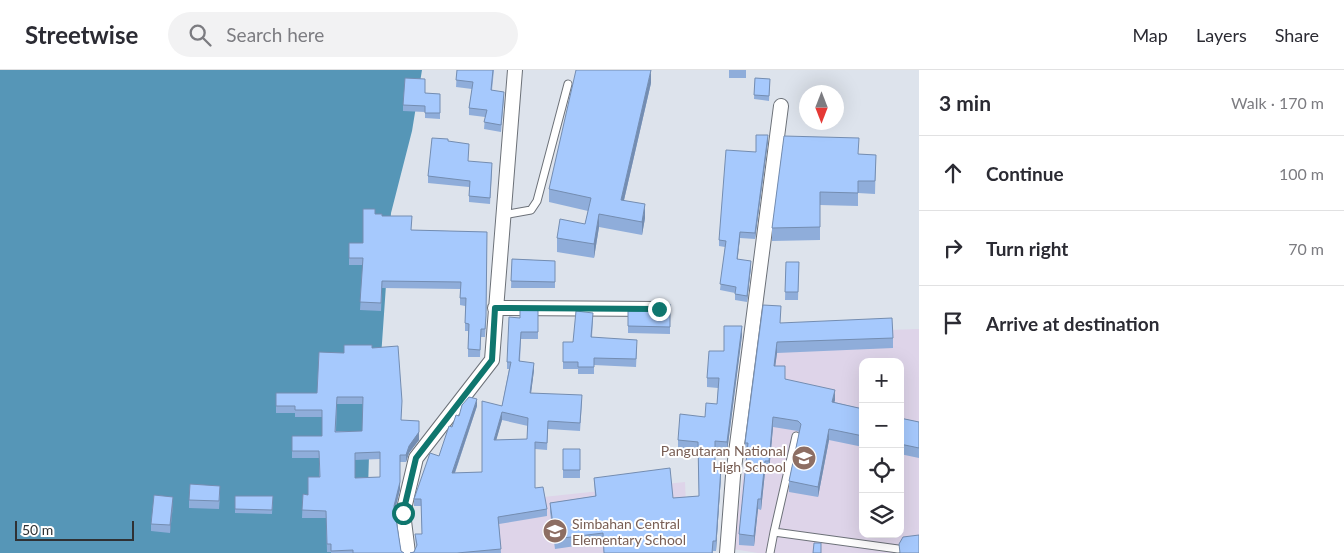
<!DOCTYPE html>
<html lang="en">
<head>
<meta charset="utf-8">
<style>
	:root { --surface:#fff; --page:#f2f2f3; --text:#2b2b33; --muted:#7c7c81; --line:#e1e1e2 }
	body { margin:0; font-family:Lato,sans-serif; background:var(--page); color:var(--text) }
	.controls { position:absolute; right:15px; bottom:15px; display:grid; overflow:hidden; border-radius:10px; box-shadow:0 5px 20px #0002 }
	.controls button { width:45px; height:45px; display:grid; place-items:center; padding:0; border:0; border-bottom:1px solid var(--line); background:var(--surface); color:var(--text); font:25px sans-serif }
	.compass { position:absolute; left:799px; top:15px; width:45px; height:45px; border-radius:50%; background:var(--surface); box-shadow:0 5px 20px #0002; rotate:180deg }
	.scale { position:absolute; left:15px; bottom:12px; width:119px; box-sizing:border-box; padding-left:5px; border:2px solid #2f3134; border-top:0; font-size:14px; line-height:18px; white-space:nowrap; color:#2f3134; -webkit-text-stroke:4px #fff; paint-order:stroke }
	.stop { position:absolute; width:15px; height:15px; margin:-11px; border:4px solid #0f766e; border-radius:50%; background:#fff }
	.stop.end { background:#0f766e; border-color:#fff; box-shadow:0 1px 5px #0008 }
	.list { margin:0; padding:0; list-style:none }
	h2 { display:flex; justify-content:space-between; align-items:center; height:65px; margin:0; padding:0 20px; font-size:21px }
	h2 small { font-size:16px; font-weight:400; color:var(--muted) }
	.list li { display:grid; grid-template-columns:32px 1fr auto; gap:15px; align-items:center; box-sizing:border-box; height:75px; padding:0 20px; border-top:1px solid var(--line) }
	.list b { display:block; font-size:19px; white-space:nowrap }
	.list em { font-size:16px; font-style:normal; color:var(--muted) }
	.icon { flex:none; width:28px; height:28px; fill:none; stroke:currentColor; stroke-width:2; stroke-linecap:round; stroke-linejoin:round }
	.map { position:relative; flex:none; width:919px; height:483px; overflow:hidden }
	header { display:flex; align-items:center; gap:30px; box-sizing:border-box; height:70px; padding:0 25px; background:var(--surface); border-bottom:1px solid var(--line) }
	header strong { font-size:24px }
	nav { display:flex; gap:28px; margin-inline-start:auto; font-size:18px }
	.search { width:350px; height:45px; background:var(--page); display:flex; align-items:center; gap:12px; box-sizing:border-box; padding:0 18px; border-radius:28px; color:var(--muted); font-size:19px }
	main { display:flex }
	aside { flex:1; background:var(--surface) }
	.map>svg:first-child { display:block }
	.education { fill:#ded4e9; fill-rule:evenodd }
	.water { fill:#5696b7 }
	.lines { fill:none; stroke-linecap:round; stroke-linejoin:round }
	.service-casing { stroke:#6c7178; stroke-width:9 }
	.minor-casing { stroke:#6c7178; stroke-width:16 }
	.service { stroke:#fff; stroke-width:7 }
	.minor { stroke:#fff; stroke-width:14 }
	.wall { fill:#8fadda; fill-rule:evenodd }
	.shaded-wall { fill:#748db1 }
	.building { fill:#a6c9fd; stroke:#748db1; fill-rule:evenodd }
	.route { stroke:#0f766e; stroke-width:6 }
	.labels { text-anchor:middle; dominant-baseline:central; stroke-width:4; stroke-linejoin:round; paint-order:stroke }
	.education-label { font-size:14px; fill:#785e54; stroke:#fff; text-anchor:end }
</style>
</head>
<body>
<header>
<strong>Streetwise</strong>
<div class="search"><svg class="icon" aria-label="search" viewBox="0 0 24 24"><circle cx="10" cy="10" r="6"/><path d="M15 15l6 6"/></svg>Search here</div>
<nav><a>Map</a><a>Layers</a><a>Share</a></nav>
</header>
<main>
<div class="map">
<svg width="919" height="483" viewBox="0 0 919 483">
	<rect width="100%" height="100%" fill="#dde3ec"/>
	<path class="education" d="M919 259V483H758L733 479 756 312 759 264ZM863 292H900V464H863Z
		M685 412 688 483H426L421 440Z"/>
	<path class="water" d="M0 0H422L412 61 391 143 379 316 369 386 368 418 383 483H0Z"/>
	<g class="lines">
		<defs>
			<path id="service" d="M503 145 531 140 537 131 568 14
				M774 462 796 366
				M770 483 774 462 898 479"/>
			<path id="minor" d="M495 238 659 239
				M408 483 403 443 416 388 492 290 515 0
				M727 483 733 406 781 36"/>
		</defs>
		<use href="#service" class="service-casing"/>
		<use href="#minor" class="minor-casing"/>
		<use href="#service" class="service"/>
		<use href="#minor" class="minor"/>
	</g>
	<path class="wall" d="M457 0H494L492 20 504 29 501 62 484 59 485 47 469 45V38L472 19 456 17Z
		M729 0H746V8H729Z
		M755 8 770 9 769 31 754 29Z
		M651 13 624 130 645 148 642 165 599 157 594 188 557 182V168L585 154 588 141 549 132V119Z
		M425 23 440 24V49L425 48V42L403 41V35Z
		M448 71 468 91 492 100 490 134 469 132V117L428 113V106Z
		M768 71 755 169 740 168 737 189 751 197 747 232 735 230V223L720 220 725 177 719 176V170L756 82Z
		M859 84 876 85 875 124 858 123V136L820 135V170L772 171V158Z
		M375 144 382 146 411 160 487 162 486 253 485 267H481L480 287H468V261H465V236L460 235V219L382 218 381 241 360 240 363 195H349V173H363Z
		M512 189 555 191V218H511Z
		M786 192H799L798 230H785Z
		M670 234V264L628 263V241H659Z
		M538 240V269H521L520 291 534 300 531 323 582 332 580 361 548 359 547 380 535 379V418L547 439V446L499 454 501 483H410L414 482 416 477 415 464H422L421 436H414V429L439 386 452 357 459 346 477 336 455 403 482 402 502 336 509 299H507V292L520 248ZM502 350 528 356 527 369 496 370Z
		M593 250 592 267 637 277 636 297 594 295V304H578V299H563V272H573Z
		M780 253 893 268V278L777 283 775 296 785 309 835 330 834 332 863 339V377L829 370 818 427 789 422V411L799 363 798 361 773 357 769 402H765L761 440 758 439 754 476 739 475V464L747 384 745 383V373Z
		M742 265 727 382 715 381V396L721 406 716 481H713V483H604L603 472 555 479 550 442V433L595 426 594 408 673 428 699 426 698 382 678 380V370L705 347 717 334 718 318 707 317V308L724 281Z
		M372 278 401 350 419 370 409 383 406 392H400V419L395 441 401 481 404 483H331V482H327L326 448H302L303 424 308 425 319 407V388H292V366H322V347H295V343H276V323H317L344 283ZM337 334H363L362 361H336ZM380 389V407L355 408V390Z
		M900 348 919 352V388L900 384Z
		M563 379H580V408H563Z
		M220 424 219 439 189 438V430Z
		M235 426H273L272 444 235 443Z
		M173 435 170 463 151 461V454Z"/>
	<path class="shaded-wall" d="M651 0V13L621 143V130Z
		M768 65V71L755 169V163Z
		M645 134V148L642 165V152Z
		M599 144V157L594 188V174Z
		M740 162V168L737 195V189Z
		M751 191V197L747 232V226Z
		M742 256V265L727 382V372Z
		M777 272V283L774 306V296Z
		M534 293V300L530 331V323Z
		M835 320V330L832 342V332Z
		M477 329V336L452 411V403Z
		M502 342V350L494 378V370Z
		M773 347V357L769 402V391Z
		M419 351V370L409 383 406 392V385L409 376Z
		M829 359V370L818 427V417Z
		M765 391V402L761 440V429Z
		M721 397V406L716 481V471Z
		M400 412V419L394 444V436Z
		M173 427V435L170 463V455Z
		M758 429V439L754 476V466Z"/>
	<path class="building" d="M457 0H493L491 20 504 22 501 55 484 52 487 40 469 38 473 12 456 10Z
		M576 0H651L621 130 645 134 642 152 599 144 594 174 557 168 560 149 585 154 591 128 549 119Z
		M405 8 425 9V23L440 24V43H425V36L403 35Z
		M755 8 770 9 769 26 754 25Z
		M756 65H768L755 163 740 162 737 189 751 191 747 226 735 224 736 217 720 214 726 171 719 170 726 80 756 82Z
		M784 66 859 68 858 84 876 85 875 111H858V123L820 122V157L772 158Z
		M432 68 448 69V71L469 74 468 91 492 93 490 128 469 126 470 111 428 106Z
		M363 139H375V144H382V146H412L411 160 487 162 486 246 485 259H481L480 280 468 279 469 254 465 253 466 228H460L461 212 382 211 381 233 360 232 363 188H349V173H363Z
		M512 189 555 191V212L511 211Z
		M786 192H799L798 222H785Z
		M670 234V257L628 256V241H659Z
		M763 235 781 236 780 253 892 248 893 268 777 272 774 296H785V309L835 320 832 332 863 339V366L829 359 818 417 789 411 801 354 798 351 773 347 769 391H765L761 429H758L754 466 739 464 748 373H745Z
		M520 240H538V262H521L519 291 534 293 530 323 582 325 580 353 548 351 547 373 535 372V418L543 417 547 439 498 447 501 479 457 483H410L414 482 417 475 415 464H422L421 429H414L430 383 439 386 449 356 452 357 456 345 459 346 462 335 469 327 477 329 452 403 482 402V331L502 336 511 292H507L509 247 520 248ZM502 342 528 348 527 369 494 370Z
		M576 241 593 243 591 267 637 270 636 289 594 288V297H578V292H563V272H573Z
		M724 256H742L727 372 715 371V396L721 397 716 471H713L712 483H604L603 463 555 469 550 433 596 426 594 408 670 398 673 428 699 426 698 372 678 370 680 344 705 347 706 333 717 334 719 308H707L709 281H724Z
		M344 275H372V278L398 276 402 331 401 350 419 351V362L409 376 406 385H400V412L394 436 401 481 404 483H353V480L331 481V474H327L326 441 302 440 303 424 308 425V407H320L319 381H292V366H322V340H295V336H276V323H317L319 282 344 283ZM337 327H363L362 361 335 362ZM380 382V407L355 408V383Z
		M900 348 919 352V378L900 374Z
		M563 379H580V400H563Z
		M190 414 220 416 219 431 189 430Z
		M154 425 173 427 170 455 151 454Z
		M235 426H273L272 440 235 439Z
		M919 465V483H900L899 474 903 467Z
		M814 473H821V483H813Z"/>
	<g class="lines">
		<path class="route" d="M403 443 416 388 492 290 495 238 659 239"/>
	</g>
	<defs>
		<symbol id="school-disc" viewBox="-11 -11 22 22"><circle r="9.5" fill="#8d6e63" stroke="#fff"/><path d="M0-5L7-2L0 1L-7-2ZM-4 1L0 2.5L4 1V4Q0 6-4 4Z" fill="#fff"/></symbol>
	</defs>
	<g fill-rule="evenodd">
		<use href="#school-disc" x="790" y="374" width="28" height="28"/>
		<use href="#school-disc" x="541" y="447" width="28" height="28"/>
	</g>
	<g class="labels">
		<g class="education-label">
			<text x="786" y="380">Pangutaran National<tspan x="786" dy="16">High School</tspan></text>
			<text x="572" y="453" text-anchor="start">Simbahan Central<tspan x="572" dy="16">Elementary School</tspan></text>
		</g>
	</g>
</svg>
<div class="controls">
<button>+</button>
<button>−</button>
<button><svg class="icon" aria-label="locate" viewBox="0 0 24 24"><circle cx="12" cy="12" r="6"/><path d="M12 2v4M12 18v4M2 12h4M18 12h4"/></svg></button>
<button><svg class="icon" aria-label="layers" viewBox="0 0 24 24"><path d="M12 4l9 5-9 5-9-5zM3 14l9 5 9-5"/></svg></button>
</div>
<svg class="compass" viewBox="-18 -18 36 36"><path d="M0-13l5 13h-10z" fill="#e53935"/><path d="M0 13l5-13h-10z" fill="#7c7c81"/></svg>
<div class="scale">50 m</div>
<div class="stop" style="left:403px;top:443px"></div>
<div class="stop end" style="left:659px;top:239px"></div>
</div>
<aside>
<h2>3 min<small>Walk · 170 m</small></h2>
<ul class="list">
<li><svg class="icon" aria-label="ahead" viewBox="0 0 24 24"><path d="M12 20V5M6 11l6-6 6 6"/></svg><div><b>Continue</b></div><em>100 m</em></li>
<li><svg class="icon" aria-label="right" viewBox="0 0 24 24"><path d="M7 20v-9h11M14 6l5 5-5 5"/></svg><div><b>Turn right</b></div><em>70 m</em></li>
<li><svg class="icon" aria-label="arrive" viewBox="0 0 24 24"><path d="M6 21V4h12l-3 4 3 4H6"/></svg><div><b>Arrive at destination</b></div></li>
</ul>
</aside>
</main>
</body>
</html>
